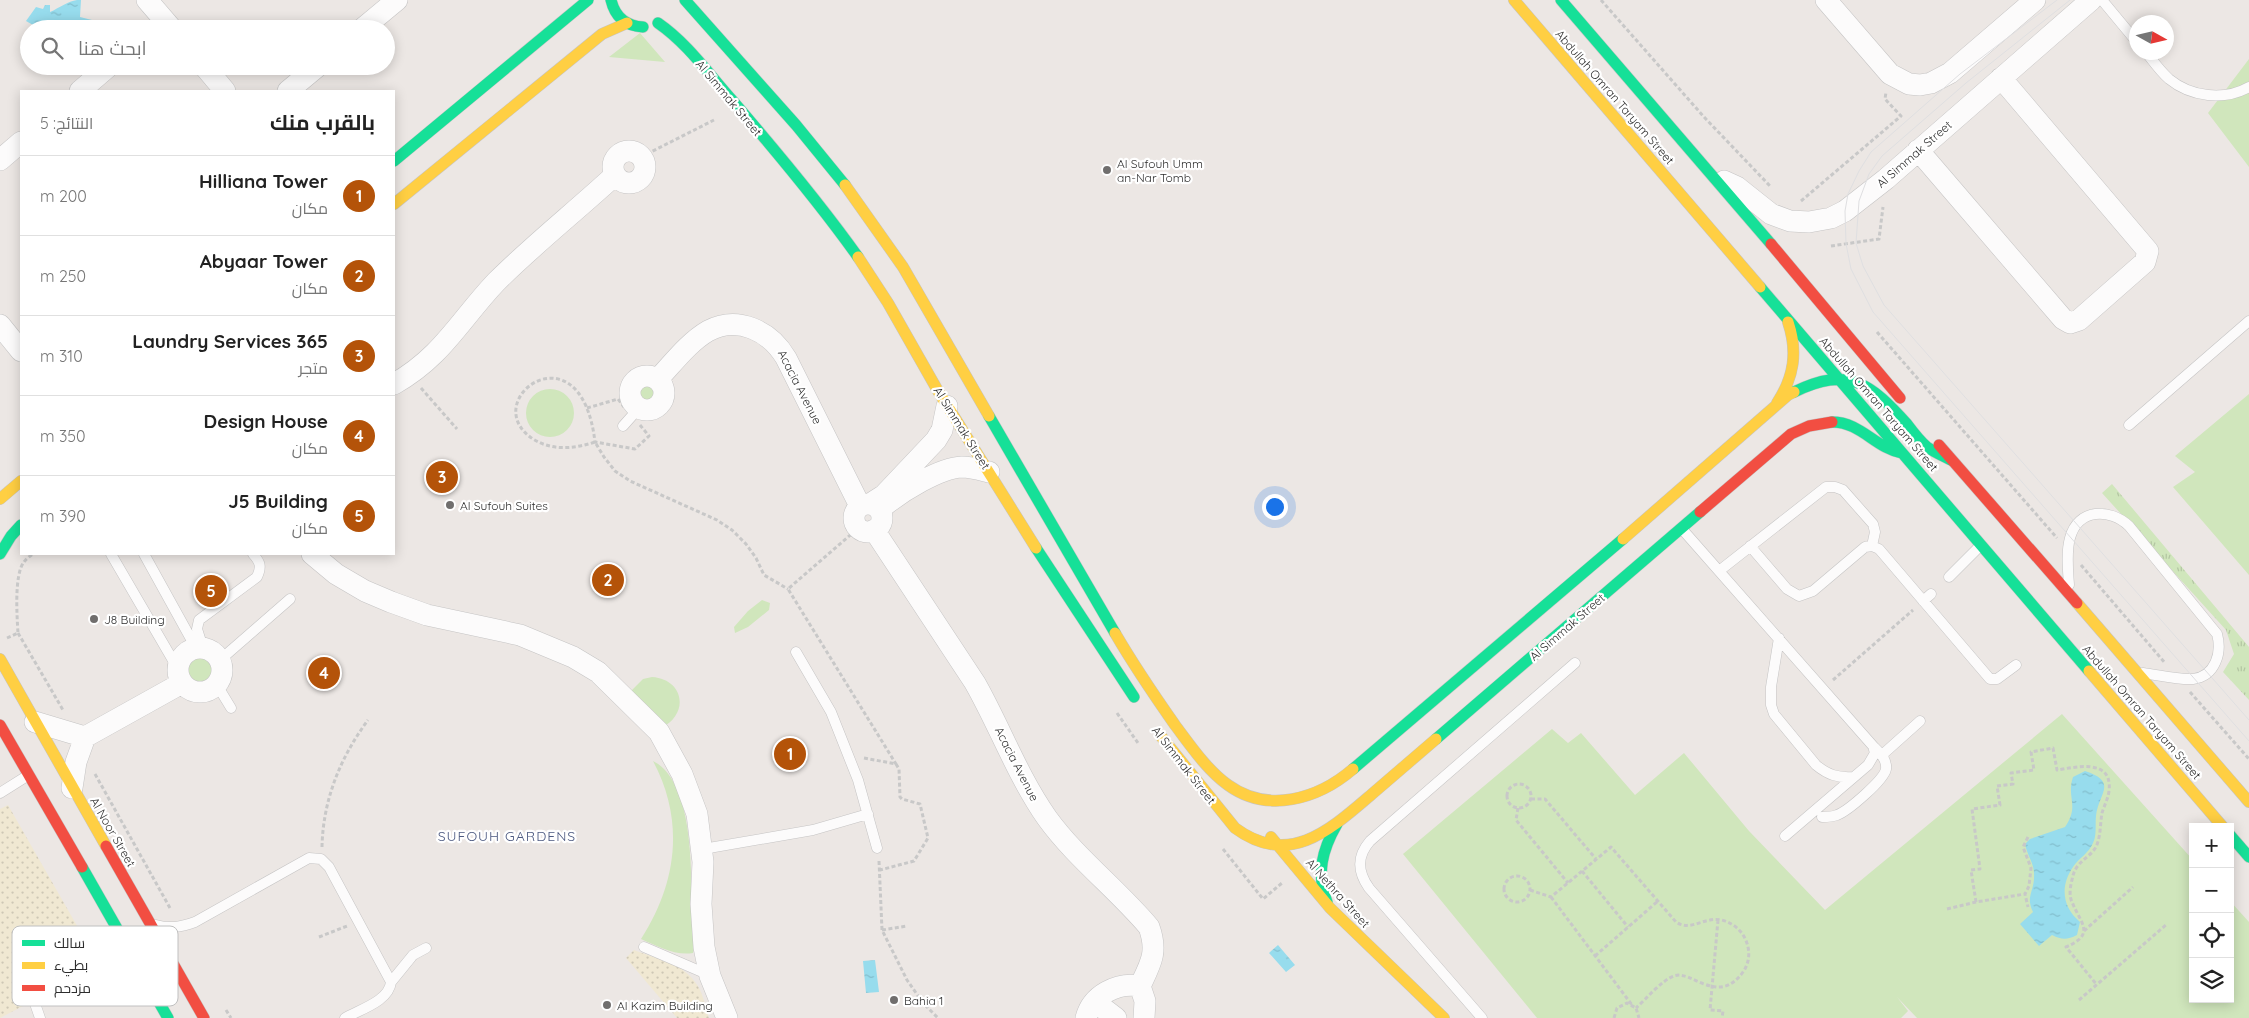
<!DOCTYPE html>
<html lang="ar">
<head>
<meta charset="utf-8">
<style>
	:root { --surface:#fff; --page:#f2f2f2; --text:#222; --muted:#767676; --line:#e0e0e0; --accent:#b45309 }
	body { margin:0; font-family:Quicksand,Cairo,sans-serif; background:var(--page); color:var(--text); direction:rtl }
	.controls { position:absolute; right:15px; bottom:15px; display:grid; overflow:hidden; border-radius:0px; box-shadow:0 2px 12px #0003 }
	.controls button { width:45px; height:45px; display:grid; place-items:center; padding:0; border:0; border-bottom:1px solid var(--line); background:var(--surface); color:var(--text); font:25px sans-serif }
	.compass { position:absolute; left:2129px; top:15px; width:45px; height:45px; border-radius:50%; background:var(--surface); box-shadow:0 2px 12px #0003; rotate:98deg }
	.you { position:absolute; left:1274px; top:506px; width:18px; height:18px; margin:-12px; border:4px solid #fff; border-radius:50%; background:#1a73e8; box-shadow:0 0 0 8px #1a73e833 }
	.badge { display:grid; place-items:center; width:32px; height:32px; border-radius:50%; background:var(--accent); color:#fff; font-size:16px; font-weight:700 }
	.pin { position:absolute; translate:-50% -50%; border:2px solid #fff; box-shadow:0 1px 5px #0006 }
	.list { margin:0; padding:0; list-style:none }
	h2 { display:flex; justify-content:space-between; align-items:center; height:65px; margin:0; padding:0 20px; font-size:21px }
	h2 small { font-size:16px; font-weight:400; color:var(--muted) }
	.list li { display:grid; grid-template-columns:32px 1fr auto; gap:15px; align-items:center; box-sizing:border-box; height:80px; padding:0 20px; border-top:1px solid var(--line) }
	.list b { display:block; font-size:19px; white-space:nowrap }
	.list p { margin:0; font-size:16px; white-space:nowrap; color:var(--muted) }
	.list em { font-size:16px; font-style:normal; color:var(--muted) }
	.icon { flex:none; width:28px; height:28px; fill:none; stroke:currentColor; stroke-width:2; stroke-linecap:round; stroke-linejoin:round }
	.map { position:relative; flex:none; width:2249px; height:1018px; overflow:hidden; direction:ltr }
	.search { position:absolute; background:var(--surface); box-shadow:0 2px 12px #0003; left:20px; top:20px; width:375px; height:55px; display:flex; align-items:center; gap:12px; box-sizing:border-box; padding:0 18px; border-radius:28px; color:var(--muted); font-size:19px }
	.panel { position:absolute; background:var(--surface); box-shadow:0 2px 12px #0003; left:20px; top:90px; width:375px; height:465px; border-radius:0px; direction:rtl }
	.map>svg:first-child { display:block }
	.grass { fill:#d0e6bc }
	.sand { fill:url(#sand-dots) }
	.park { fill:url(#park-tufts) }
	.water { fill:url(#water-ripples) }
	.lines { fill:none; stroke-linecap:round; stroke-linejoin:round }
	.lane-casing { stroke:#c5c4c4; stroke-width:11 }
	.street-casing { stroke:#c5c4c4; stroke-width:22 }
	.fast-casing { stroke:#c5c4c4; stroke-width:12 }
	.slow-casing { stroke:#c5c4c4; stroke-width:12 }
	.jam-casing { stroke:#c5c4c4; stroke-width:12 }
	.path { stroke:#c8c8c8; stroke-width:3; stroke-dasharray:4 2.5; stroke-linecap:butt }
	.lane { stroke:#fcfbfb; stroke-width:10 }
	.street { stroke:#fcfbfb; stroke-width:21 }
	.fast { stroke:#16e098; stroke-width:11 }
	.slow { stroke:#ffcf43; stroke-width:11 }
	.jam { stroke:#f24e42; stroke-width:11 }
	.tram { stroke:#dfdfe1; stroke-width:1 }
	.poi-dot { fill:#706e6d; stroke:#fff; stroke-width:2 }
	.labels { text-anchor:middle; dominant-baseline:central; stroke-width:4.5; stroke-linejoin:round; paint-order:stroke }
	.street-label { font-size:12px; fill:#2d2d2d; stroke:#fff }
	.poi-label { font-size:12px; fill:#2d2d2d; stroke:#fff; text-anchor:start }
	.neighbourhood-label { font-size:14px; letter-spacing:1px; fill:#4c5980; stroke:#fff }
	.key { fill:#fff; stroke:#c0c0c0; stroke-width:1 }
	.key-label { font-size:14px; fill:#2d2d2d }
</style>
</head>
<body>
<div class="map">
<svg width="2249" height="1018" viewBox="0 0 2249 1018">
	<defs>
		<pattern id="sand-dots" width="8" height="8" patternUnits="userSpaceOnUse" patternTransform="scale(1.25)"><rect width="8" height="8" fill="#f0e8d2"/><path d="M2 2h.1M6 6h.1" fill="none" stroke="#cec7b5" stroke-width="1.8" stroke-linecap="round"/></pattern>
		<pattern id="park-tufts" width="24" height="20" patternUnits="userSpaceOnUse" patternTransform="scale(1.25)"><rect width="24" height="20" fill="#d0e6bc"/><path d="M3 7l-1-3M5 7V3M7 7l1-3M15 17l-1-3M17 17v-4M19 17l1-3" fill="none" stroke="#b3c6a2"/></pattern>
		<pattern id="water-ripples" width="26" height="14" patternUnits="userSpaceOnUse" patternTransform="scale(1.25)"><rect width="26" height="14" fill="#97dced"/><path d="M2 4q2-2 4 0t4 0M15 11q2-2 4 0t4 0" fill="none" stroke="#82bdcc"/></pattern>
	</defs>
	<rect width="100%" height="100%" fill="#ece7e4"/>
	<path class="grass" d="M640 33 665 62 609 57Z
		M2249 59V167L2208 113Z
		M637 393a10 10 0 1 1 20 0a10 10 0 1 1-20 0Z
		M526 413a24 24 0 1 1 48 0a24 24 0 1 1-48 0Z
		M2249 394V575L2173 487 2195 472 2175 456Z
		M762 600 770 603 769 610 748 627 735 633 734 627 748 611Z
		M185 670a16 16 0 1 1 32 0a16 16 0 1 1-32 0Z
		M652 677C684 679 690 714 661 728L631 691 643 679Z
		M2062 714 2193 860V999H2230V901L2249 922V1018H1917L1897 997 1908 1011 1901 1018H1537L1403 854 1552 729 1568 743 1581 733 1635 795 1684 753 1749 831 1825 910Z
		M653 761C695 782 691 875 692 915 693 927 696 942 693 953 675 956 657 946 641 939 677 883 685 821 653 761Z"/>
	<path class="sand" d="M8 805 100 966 0 1018V809Z
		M634 950C654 958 682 963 695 982 703 991 705 1007 709 1018H677L626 958Z"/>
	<path class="park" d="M2112 484 2249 647V700L2223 672 2234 654 2226 630 2102 493Z"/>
	<path class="water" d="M77 0H81L80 17 92 20 88 29H40L26 21 36 7 43 9 45 5H50V12C59 8 68 1 77 0Z
		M2085 771C2119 782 2098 794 2096 816 2095 825 2097 835 2093 843 2089 853 2079 858 2073 867 2060 886 2062 907 2080 922L2077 935C2067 940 2062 940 2052 935L2039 946 2020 924 2033 912C2025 896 2035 891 2034 874 2034 863 2027 855 2025 844L2030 839 2065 827C2080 805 2066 798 2073 777Z
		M1278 945 1295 965 1286 972 1269 953Z
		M875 960 879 992 866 993 863 961Z"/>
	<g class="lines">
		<defs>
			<path id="lane" d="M2102 0 2136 41
				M2146 52C2153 61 2160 71 2169 79 2191 97 2224 101 2249 87
				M2129 425 2249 321
				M623 426 639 408
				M1682 529 1873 746 1875 753 1868 765 1785 836
				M1750 546 1787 589 1799 596 1813 591 1865 547 1872 546 1879 549 1990 679H1997L2016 665
				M111 554 178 669
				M144 554 196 648
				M1719 571 1826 487H1835L1843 490 1873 524 1875 532 1872 546
				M1949 577 1980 546
				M2069 585C2068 570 2066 552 2070 538 2078 508 2110 508 2129 526L2217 634C2222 652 2216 676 2193 679 2177 680 2159 675 2143 673
				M1923 601 1931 594
				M1779 638 1771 687V705L1774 714 1816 765C1828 775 1838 778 1853 777
				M203 648 197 629 199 620 257 577C262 566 260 562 253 554
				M796 652 831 712 858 780 877 848
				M220 660 290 599
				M217 685 231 708
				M1882 755 1920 721
				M0 793 27 776
				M1822 817C1827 817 1832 817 1837 815 1848 811 1884 780 1886 769 1887 759 1880 753 1873 746
				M703 849 813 830 868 814
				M156 925C170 929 181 927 195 922L309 858 321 859 329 867 391 982C389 1001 361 1009 345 1018
				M644 947 709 975
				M391 982 413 955 426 948
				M31 992 40 1018
				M1482 1018 1369 888C1357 871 1357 856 1370 841L1575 663"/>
			<path id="street" d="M147 0 172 29
				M1826 0 1890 74 1909 84 1920 85 1931 83 1950 73 2035 0
				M362 29 397 0
				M204 66 225 91
				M80 91 109 66
				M288 91 318 66
				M1918 150 2063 319 2070 323 2079 320 2145 262 2148 251 2001 78
				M613 167a16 16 0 1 1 32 0a16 16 0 1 1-32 0Z
				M0 160 21 142
				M1724 181 1737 187 1771 214 1790 221 1809 222 1831 218 1845 211 1886 179 2091 0
				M0 325 21 351
				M630 393a17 17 0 1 1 34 0a17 17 0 1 1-34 0Z
				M658 379C673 363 689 342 708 331 738 315 770 331 786 358L860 506
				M394 384C442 357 460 320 496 282 533 245 576 211 615 175
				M870 504 884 495 936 440 942 430 947 406
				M854 518a14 14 0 1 1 28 0a14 14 0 1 1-28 0Z
				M885 505C903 491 939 468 962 467 971 467 981 470 989 472
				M874 530 975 683C1000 727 1017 775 1047 818 1076 858 1117 889 1149 927 1158 952 1151 963 1140 986
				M312 554 336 574 365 591 391 602 427 615 520 635 573 657 598 672 659 732 682 774 697 814 703 862 701 904 704 947 710 976 727 1018
				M178 670a22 22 0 1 1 44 0a22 22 0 1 1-44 0Z
				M35 722 85 737 182 683
				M72 788 76 762 85 737
				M1140 986 1145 1001 1144 1018
				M1095 1002 1116 1018
				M1086 1018C1092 995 1117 982 1140 986"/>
			<path id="fast" d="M611 0C615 17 626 26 643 27
				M685 0 796 125 845 185
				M1561 0 1771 244
				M658 23C687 43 708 73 732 100 776 151 819 202 858 257
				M394 161 588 0
				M1760 287 2089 671
				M1794 392C1849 365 1871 384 1907 424 1913 432 1920 441 1927 447 1934 452 1943 456 1951 460
				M989 416 1115 633
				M1832 422C1861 422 1875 448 1902 453
				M1036 548 1134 697
				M0 554 11 536 21 525
				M1436 739 1700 512
				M1353 769 1623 539
				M2230 835 2249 857
				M82 867 168 1018
				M1327 902C1316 874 1322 850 1337 824"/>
			<path id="slow" d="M1514 0 1760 287
				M845 185 903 267 989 416
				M394 204 602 34 627 23
				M858 257 888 303 938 391 1036 548
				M1777 403C1794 377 1798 352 1788 322
				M0 499 21 481
				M1623 539 1788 395 1794 392
				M2077 603 2249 802
				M1115 633C1133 664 1154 695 1175 725 1190 745 1207 770 1228 785 1268 814 1318 799 1353 769
				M0 659 106 846
				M2089 671 2223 827
				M1160 735 1235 828C1289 868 1330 830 1372 794 1393 776 1415 757 1436 739
				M1271 837 1330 908 1444 1018"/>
			<path id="jam" d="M1771 244 1900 398
				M1939 445 2077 603
				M1700 512 1791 434 1809 426 1832 422
				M0 725 82 867
				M106 846 204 1018"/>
		</defs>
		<use href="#lane" class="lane-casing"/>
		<use href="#street" class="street-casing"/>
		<use href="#fast" class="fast-casing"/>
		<use href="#slow" class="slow-casing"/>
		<use href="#jam" class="jam-casing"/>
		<path class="path" d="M1601 0 1704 117 1770 186
			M641 157 714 120
			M1801 201 1901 116 1885 99 1886 92
			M1831 246 1879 239 1883 207
			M1877 332 2057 538
			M421 388 457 429
			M587 408 618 399 624 407
			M640 425 649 436 635 449 595 442C581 322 475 401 533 439 552 451 574 449 595 442L604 457 615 471 630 481 717 520 732 530 746 544 756 558 764 575 788 589
			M856 530 788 589 896 764
			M2081 565 2165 663
			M18 633 63 710
			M7 638 18 633C17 617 14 574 24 562 26 559 30 556 33 554
			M1833 680 1913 610
			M2190 692 2249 759
			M1117 713 1138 743
			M864 758 896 764 899 769 900 797 902 799 920 804 928 838 914 861 880 870
			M95 774 170 908
			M1507 796a12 12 0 1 1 24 0a12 12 0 1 1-24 0Z
			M1531 799H1545L1596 859
			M1518 808 1516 820 1568 883
			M2028 837 2023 847 2031 868 2029 886 2025 894 2028 907
			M322 847C323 800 340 758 368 720
			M1223 849 1263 899 1282 883
			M879 861 882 930 907 980 923 1003 938 1018
			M1582 871 1628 927
			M1504 889a13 13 0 1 1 26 0a13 13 0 1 1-26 0Z
			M1530 890 1551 897 1611 847 1676 922C1694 934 1709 909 1733 925 1741 930 1746 938 1748 947 1750 956 1748 965 1743 972 1718 1007 1691 969 1674 976 1662 980 1646 999 1636 1008
			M1551 897 1632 1005
			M1976 902 1971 870 1980 869 1972 809 2000 805 1997 786 2013 784 2011 773 2034 770 2031 752 2053 748 2057 770C2076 767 2113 758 2109 791 2108 799 2104 806 2102 813 2100 824 2101 836 2096 847 2088 860 2075 861 2072 880 2070 887 2069 896 2072 902 2081 924 2096 934 2066 947L2097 985
			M1947 909 1976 902 2025 894
			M1718 920 1710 1010 1723 1011 1722 1018
			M882 930 907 926
			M2084 931 2133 887
			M319 937 347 926
			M1595 956 1658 901
			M2079 1000 2167 924
			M226 1010 231 1018
			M1614 1018 1617 1008 1627 1003 1636 1008 1639 1018"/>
		<use href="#lane" class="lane"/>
		<use href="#street" class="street"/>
		<use href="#fast" class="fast"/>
		<use href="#slow" class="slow"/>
		<use href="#jam" class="jam"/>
		<path class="tram" d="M2057 0 1960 74 1871 152 1859 171 1848 194 1845 211 1846 244 1851 269 1873 312 2249 741
			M2070 0 1966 83 1882 156 1869 174 1859 201 1856 243 1863 266 1884 305 2249 720"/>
	</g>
	<g class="poi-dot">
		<circle cx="1107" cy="170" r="5"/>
		<circle cx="450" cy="505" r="5"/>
		<circle cx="94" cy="619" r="5"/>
		<circle cx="894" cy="1000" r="5"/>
		<circle cx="607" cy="1005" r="5"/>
	</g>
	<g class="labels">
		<g class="street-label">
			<text transform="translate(1615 97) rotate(49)">Abdullah Omran Taryam Street</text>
			<text transform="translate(729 98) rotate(50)">Al Simmak Street</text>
			<text transform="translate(1914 154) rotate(-41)">Al Simmak Street</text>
			<text transform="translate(800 387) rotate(63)">Acacia Avenue</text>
			<text transform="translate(1879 404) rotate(49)">Abdullah Omran Taryam Street</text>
			<text transform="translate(962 428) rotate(58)">Al Simmak Street</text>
			<text transform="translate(1567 627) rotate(-41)">Al Simmak Street</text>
			<text transform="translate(2142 712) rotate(49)">Abdullah Omran Taryam Street</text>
			<text transform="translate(1017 764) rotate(63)">Acacia Avenue</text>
			<text transform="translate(1184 765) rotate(52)">Al Simmak Street</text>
			<text transform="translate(113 832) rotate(60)">Al Noor Street</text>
			<text transform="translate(1338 893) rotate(48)">Al Nethra Street</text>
		</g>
		<g class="poi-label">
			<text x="1117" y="163">Al Sufouh Umm<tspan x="1117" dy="14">an-Nar Tomb</tspan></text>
			<text x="460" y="505">Al Sufouh Suites</text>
			<text x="104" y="619">J8 Building</text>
			<text x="904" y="1000">Bahia 1</text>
			<text x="617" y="1005">Al Kazim Building</text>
		</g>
		<g class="neighbourhood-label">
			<text x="507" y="836">SUFOUH GARDENS</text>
		</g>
	</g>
	<rect x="12" y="926" width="166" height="80" rx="8" class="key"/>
	<rect x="22" y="940" width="23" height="6" fill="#16e098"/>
	<rect x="22" y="962" width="23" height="7" fill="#ffcf43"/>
	<rect x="22" y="985" width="23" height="6" fill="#f24e42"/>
	<g class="key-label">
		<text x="54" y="948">سالك</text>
		<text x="54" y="970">بطيء</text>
		<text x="54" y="993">مزدحم</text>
	</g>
</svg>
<div class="controls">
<button>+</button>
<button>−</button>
<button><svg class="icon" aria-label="locate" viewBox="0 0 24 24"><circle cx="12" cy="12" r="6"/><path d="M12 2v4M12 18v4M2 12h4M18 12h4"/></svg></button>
<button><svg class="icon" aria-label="layers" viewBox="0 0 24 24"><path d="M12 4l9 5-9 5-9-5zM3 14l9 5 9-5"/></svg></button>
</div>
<svg class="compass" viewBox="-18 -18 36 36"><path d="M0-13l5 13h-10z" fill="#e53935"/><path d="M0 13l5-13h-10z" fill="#767676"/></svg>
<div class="you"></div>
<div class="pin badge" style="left:790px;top:754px">1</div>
<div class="pin badge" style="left:608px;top:580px">2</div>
<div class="pin badge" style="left:442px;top:477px">3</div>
<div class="pin badge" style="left:324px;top:673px">4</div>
<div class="pin badge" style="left:211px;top:591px">5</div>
<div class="search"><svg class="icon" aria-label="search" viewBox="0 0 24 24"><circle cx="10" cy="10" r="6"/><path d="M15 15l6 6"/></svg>ابحث هنا</div>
<section class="panel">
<h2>بالقرب منك<small>النتائج: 5</small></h2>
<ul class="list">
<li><span class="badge">1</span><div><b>Hilliana Tower</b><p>مكان</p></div><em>200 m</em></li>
<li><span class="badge">2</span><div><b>Abyaar Tower</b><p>مكان</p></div><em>250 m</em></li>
<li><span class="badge">3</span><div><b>365 Laundry Services</b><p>متجر</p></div><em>310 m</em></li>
<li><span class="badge">4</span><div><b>Design House</b><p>مكان</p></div><em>350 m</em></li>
<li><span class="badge">5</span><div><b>J5 Building</b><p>مكان</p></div><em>390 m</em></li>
</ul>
</section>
</div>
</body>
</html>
